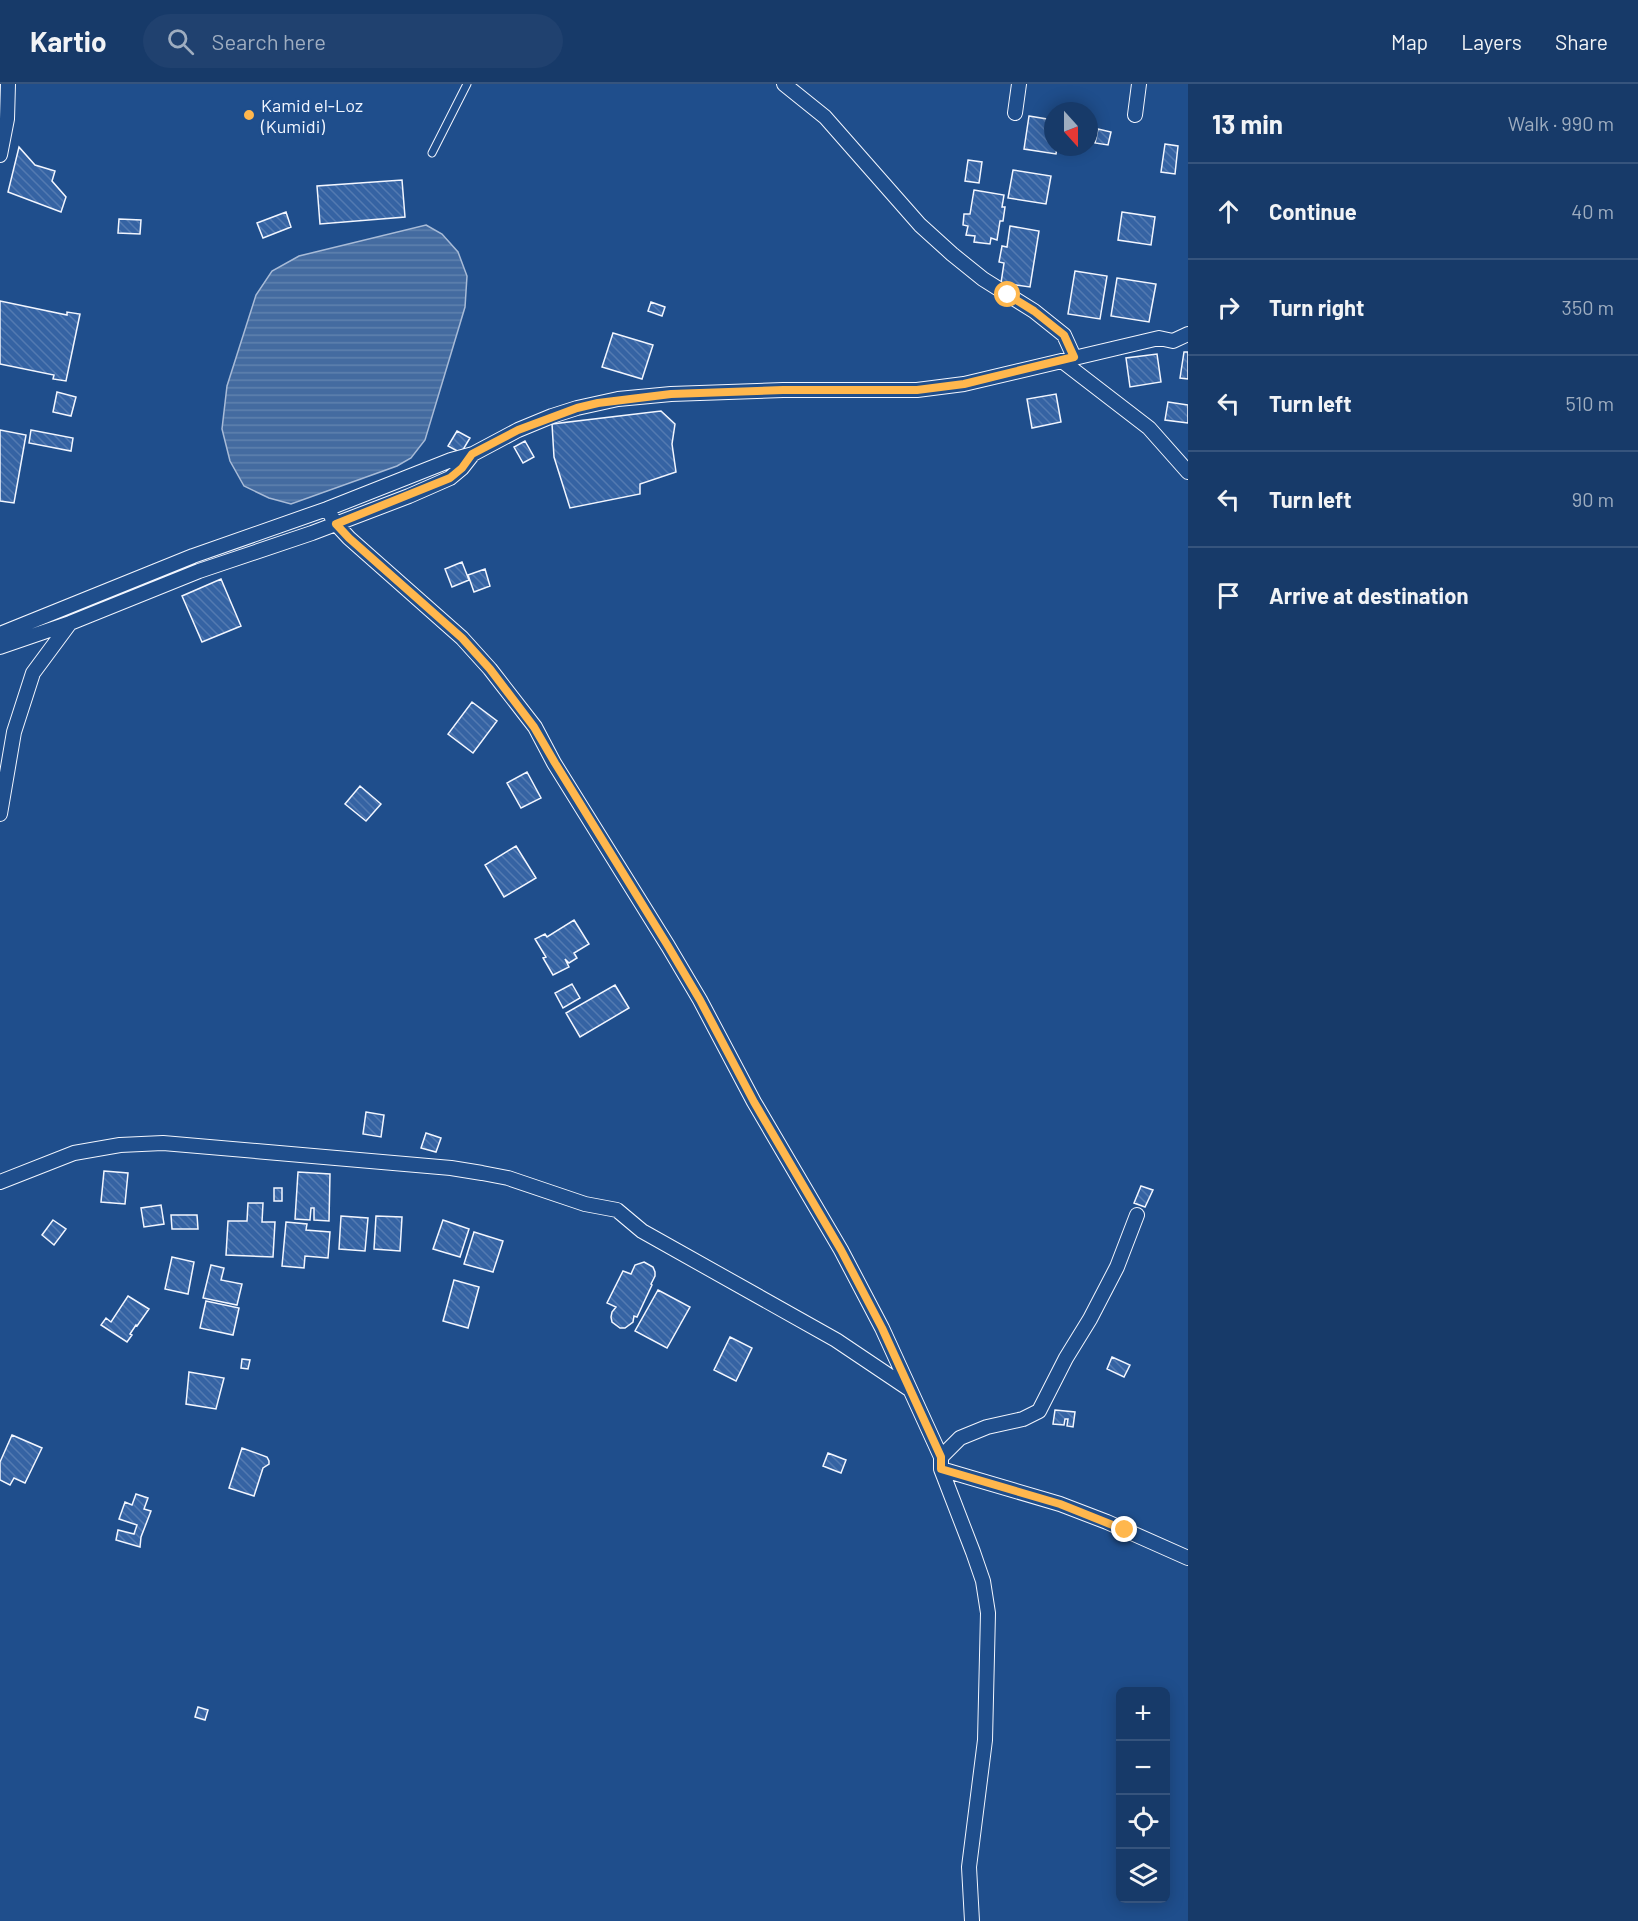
<!DOCTYPE html>
<html lang="en">
<head>
<meta charset="utf-8">
<style>
	:root { --surface:#173a69; --page:#20416f; --text:#f1f3f6; --muted:#9eadc0; --line:#36547d }
	body { margin:0; font-family:Barlow,sans-serif; background:var(--page); color:var(--text) }
	.controls { position:absolute; right:18px; bottom:18px; display:grid; overflow:hidden; border-radius:9px; box-shadow:0 3px 15px #0003 }
	.controls button { width:54px; height:54px; display:grid; place-items:center; padding:0; border:0; border-bottom:2px solid var(--line); background:var(--surface); color:var(--text); font:30px sans-serif }
	.compass { position:absolute; left:1044px; top:18px; width:54px; height:54px; border-radius:50%; background:var(--surface); box-shadow:0 3px 15px #0003; rotate:159deg }
	.stop { position:absolute; width:18px; height:18px; margin:-14px; border:4px solid #ffb74d; border-radius:50%; background:#fff }
	.stop.end { background:#ffb74d; border-color:#fff; box-shadow:0 2px 6px #0008 }
	.list { margin:0; padding:0; list-style:none }
	h2 { display:flex; justify-content:space-between; align-items:center; height:78px; margin:0; padding:0 24px; font-size:26px }
	h2 small { font-size:20px; font-weight:400; color:var(--muted) }
	.list li { display:grid; grid-template-columns:39px 1fr auto; gap:18px; align-items:center; box-sizing:border-box; height:96px; padding:0 24px; border-top:2px solid var(--line) }
	.list b { display:block; font-size:22px; white-space:nowrap }
	.list em { font-size:20px; font-style:normal; color:var(--muted) }
	.icon { flex:none; width:33px; height:33px; fill:none; stroke:currentColor; stroke-width:2; stroke-linecap:round; stroke-linejoin:round }
	.map { position:relative; flex:none; width:1188px; height:1837px; overflow:hidden }
	header { display:flex; align-items:center; gap:36px; box-sizing:border-box; height:84px; padding:0 30px; background:var(--surface); border-bottom:2px solid var(--line) }
	header strong { font-size:28px }
	nav { display:flex; gap:33px; margin-inline-start:auto; font-size:21px }
	.search { width:420px; height:54px; background:var(--page); display:flex; align-items:center; gap:15px; box-sizing:border-box; padding:0 21px; border-radius:33px; color:var(--muted); font-size:22px }
	main { display:flex }
	aside { flex:1; background:var(--surface) }
	.map>svg:first-child { display:block }
	.water { fill:url(#water-rules); stroke:#a8bbd7; stroke-width:1.5 }
	.building { fill:url(#building-back-hatch); stroke:#f2f6ff; stroke-width:1.5 }
	.lines { fill:none; stroke-linecap:round; stroke-linejoin:round }
	.service-casing { stroke:#f2f6ff; stroke-width:9 }
	.minor-casing { stroke:#f2f6ff; stroke-width:16 }
	.service { stroke:#1f4e8c; stroke-width:7 }
	.minor { stroke:#1f4e8c; stroke-width:14 }
	.route { stroke:#ffb74d; stroke-width:8 }
	.poi-dot { fill:#ffb74d; stroke:#1f4e8c; stroke-width:2 }
	.labels { text-anchor:middle; dominant-baseline:central; stroke-width:4.5; stroke-linejoin:round; paint-order:stroke }
	.poi-label { font-size:18px; fill:#f2f6ff; stroke:#1f4e8c; text-anchor:start }
</style>
</head>
<body>
<header>
<strong>Kartio</strong>
<div class="search"><svg class="icon" aria-label="search" viewBox="0 0 24 24"><circle cx="10" cy="10" r="6"/><path d="M15 15l6 6"/></svg>Search here</div>
<nav><a>Map</a><a>Layers</a><a>Share</a></nav>
</header>
<main>
<div class="map">
<svg width="1188" height="1837" viewBox="0 0 1188 1837">
	<defs>
		<pattern id="water-rules" width="6" height="5" patternUnits="userSpaceOnUse" patternTransform="scale(1.5)"><rect width="6" height="5" fill="#446ba0"/><path d="M0 2.5h6" fill="none" stroke="#5f81ae"/></pattern>
		<pattern id="building-back-hatch" width="6" height="6" patternUnits="userSpaceOnUse" patternTransform="scale(1.5)"><rect width="6" height="6" fill="#3563a3"/><path d="M-1 5l2 2M0 0l6 6M5-1l2 2" fill="none" stroke="#537ab1"/></pattern>
	</defs>
	<rect width="100%" height="100%" fill="#1f4e8c"/>
	<path class="water" d="M426 141 442 150 458 168 467 192 465 223 425 356 411 374 397 382 291 420 269 414 244 402 230 377 222 345 227 302 256 211 272 187 299 172Z"/>
	<path class="building" d="M1029 32 1053 36V63H1057L1056 70 1024 65Z
		M1098 45 1111 48 1108 61 1095 59Z
		M1165 60 1178 62 1175 90 1161 88Z
		M19 63 35 81 55 87 52 97 66 113 61 128 8 108Z
		M968 76 982 78 979 99 965 97Z
		M1013 86 1051 92 1046 120 1008 114Z
		M402 96 405 133 320 140 317 102Z
		M974 106 1004 111 1002 123H1005L1003 137H1000L997 156 991 154 990 160 974 158 975 152 966 151 968 142 963 141 964 130H970Z
		M286 128 291 143 263 154 257 139Z
		M1122 128 1155 133 1151 161 1118 156Z
		M119 135 141 136 140 150 118 149Z
		M1010 142 1039 147 1030 203 1001 199 1004 179 999 178 1002 162 1007 163Z
		M1075 187 1107 192 1100 235 1068 230Z
		M1117 194 1156 200 1149 238 1111 232Z
		M0 217 67 231V228L80 230 66 297 53 295 54 291 0 280Z
		M651 218 665 223 662 232 648 227Z
		M613 249 653 261 642 295 602 283Z
		M1184 268H1188V295L1180 294Z
		M1157 270 1161 298 1130 303 1126 274Z
		M57 308 76 313 71 332 53 328Z
		M1056 310 1061 338 1032 344 1027 315Z
		M1168 318 1188 321V339L1165 336Z
		M661 327 675 340 672 360 676 388 640 400V410L570 424 554 373 552 340Z
		M0 346 26 351 14 419 0 417Z
		M31 346 73 354 71 367 29 359Z
		M457 347 470 354 461 369 448 362Z
		M525 357 534 373 523 379 514 363Z
		M462 478 469 496 452 503 445 485Z
		M485 485 490 502 474 508 468 491Z
		M221 495 241 542 202 558 182 512Z
		M472 618 497 637 473 669 448 650Z
		M527 688 541 714 521 724 507 699Z
		M360 702 381 720 366 737 345 720Z
		M516 762 536 794 504 813 485 781Z
		M574 836 589 860 574 869 577 874 569 879 565 875 569 883 553 891 543 874 546 873 535 855 545 850 547 853Z
		M572 900 580 914 563 924 555 909Z
		M615 901 629 924 580 953 566 929Z
		M366 1028 384 1031 381 1053 363 1050Z
		M426 1049 441 1054 436 1068 421 1064Z
		M104 1087 128 1089 125 1120 101 1118Z
		M298 1088 330 1090 329 1137 314 1136V1124H311L310 1136 295 1135Z
		M1141 1102 1153 1106 1145 1123 1134 1119Z
		M274 1104H282V1117H274Z
		M248 1119H263L262 1138H275L273 1173 226 1171 228 1137H247Z
		M161 1121 164 1140 144 1143 141 1124Z
		M171 1131H197L198 1145H172Z
		M341 1132 368 1134 365 1167 339 1165Z
		M376 1132 402 1133 400 1167 374 1165Z
		M53 1136 66 1145 54 1161 42 1151Z
		M443 1136 469 1145 460 1173 433 1165Z
		M286 1138 307 1140 306 1146 330 1148 328 1174 305 1172 304 1184 282 1182Z
		M474 1148 503 1157 493 1188 464 1180Z
		M172 1173 194 1178 188 1210 165 1205Z
		M644 1178 653 1183 655 1188V1192L651 1200 652 1201 637 1233 634 1232 633 1238 625 1244H620L612 1238 611 1233 612 1228 616 1223 607 1219 623 1187 631 1190 635 1181Z
		M211 1181 224 1184 221 1196 242 1200 237 1221 203 1214Z
		M454 1196 479 1203 468 1244 443 1237Z
		M658 1206 690 1223 667 1264 635 1247Z
		M128 1212 149 1225 137 1242 136 1241 130 1250 132 1251 127 1258 101 1241 106 1234 111 1238Z
		M206 1217 239 1224 233 1251 200 1244Z
		M730 1253 752 1264 736 1297 714 1286Z
		M1112 1273 1130 1281 1124 1293 1107 1285Z
		M242 1275 250 1276 248 1285 241 1284Z
		M189 1288 224 1294 216 1325 186 1320Z
		M1055 1326 1075 1328 1073 1343 1067 1342 1068 1335H1065L1064 1341 1053 1340Z
		M12 1351 42 1364 25 1399 14 1394 10 1401 0 1396V1378Z
		M242 1364 267 1373 269 1377V1380L263 1384 254 1412 229 1404Z
		M828 1369 846 1376 841 1389 823 1382Z
		M136 1410 148 1414 144 1425 151 1427 141 1453 140 1463 116 1456 118 1446 134 1450 137 1441 119 1435 125 1418 132 1421Z
		M198 1623 208 1626 205 1636 195 1633Z"/>
	<g class="lines">
		<defs>
			<path id="service" d="M432 69 467 0"/>
			<path id="minor" d="M784 0 825 33 920 141 952 170 983 195 1034 227 1064 251 1074 273
				M1015 29 1019 0
				M1135 31 1139 0
				M0 71 7 35 8 0
				M1062 277 1149 344 1188 388
				M327 425 336 440 349 454 462 554 490 585 535 643 554 679 668 862 700 916 754 1018 841 1166 882 1244 941 1373V1385L973 1468 983 1497 988 1529 985 1656 969 1783 972 1837
				M0 550 193 472 327 425 451 376 473 370 518 346 552 332 577 324 618 315 671 310 783 306H917L964 300 1159 254 1173 257 1188 250
				M0 563 70 539 199 487 312 449 409 412 450 394 462 384 473 370
				M0 730 14 648 33 589 70 539
				M0 1098 74 1069 120 1061 163 1059 451 1084 482 1089 508 1094 585 1120 617 1126 642 1147 836 1256 909 1305
				M941 1373 960 1354 987 1343 1023 1335 1039 1327 1066 1274 1090 1235 1117 1183 1137 1131
				M941 1385 1060 1420 1107 1438 1188 1474"/>
		</defs>
		<use href="#service" class="service-casing"/>
		<use href="#minor" class="minor-casing"/>
		<use href="#service" class="service"/>
		<use href="#minor" class="minor"/>
	</g>
	<g class="lines">
		<path class="route" d="M1008 211 1034 227 1064 251 1074 273 964 300 917 306H783L671 310 598 319 577 324 518 346 472 370 462 384 450 394 336 440 349 454 462 554 490 585 534 643 555 679 668 862 700 916 754 1018 841 1166 882 1244 941 1373V1385L1060 1420 1125 1446"/>
	</g>
	<circle class="poi-dot" cx="249" cy="31" r="6"/>
	<g class="labels">
		<g class="poi-label">
			<text x="261" y="21">Kamid el-Loz<tspan x="261" dy="21">(Kumidi)</tspan></text>
		</g>
	</g>
</svg>
<div class="controls">
<button>+</button>
<button>−</button>
<button><svg class="icon" aria-label="locate" viewBox="0 0 24 24"><circle cx="12" cy="12" r="6"/><path d="M12 2v4M12 18v4M2 12h4M18 12h4"/></svg></button>
<button><svg class="icon" aria-label="layers" viewBox="0 0 24 24"><path d="M12 4l9 5-9 5-9-5zM3 14l9 5 9-5"/></svg></button>
</div>
<svg class="compass" viewBox="-18 -18 36 36"><path d="M0-13l5 13h-10z" fill="#e53935"/><path d="M0 13l5-13h-10z" fill="#9eadc0"/></svg>
<div class="stop" style="left:1008px;top:211px"></div>
<div class="stop end" style="left:1125px;top:1446px"></div>
</div>
<aside>
<h2>13 min<small>Walk · 990 m</small></h2>
<ul class="list">
<li><svg class="icon" aria-label="ahead" viewBox="0 0 24 24"><path d="M12 20V5M6 11l6-6 6 6"/></svg><div><b>Continue</b></div><em>40 m</em></li>
<li><svg class="icon" aria-label="right" viewBox="0 0 24 24"><path d="M7 20v-9h11M14 6l5 5-5 5"/></svg><div><b>Turn right</b></div><em>350 m</em></li>
<li><svg class="icon" aria-label="left" viewBox="0 0 24 24"><path d="M17 20v-9H6M10 6l-5 5 5 5"/></svg><div><b>Turn left</b></div><em>510 m</em></li>
<li><svg class="icon" aria-label="left" viewBox="0 0 24 24"><path d="M17 20v-9H6M10 6l-5 5 5 5"/></svg><div><b>Turn left</b></div><em>90 m</em></li>
<li><svg class="icon" aria-label="arrive" viewBox="0 0 24 24"><path d="M6 21V4h12l-3 4 3 4H6"/></svg><div><b>Arrive at destination</b></div></li>
</ul>
</aside>
</main>
</body>
</html>
